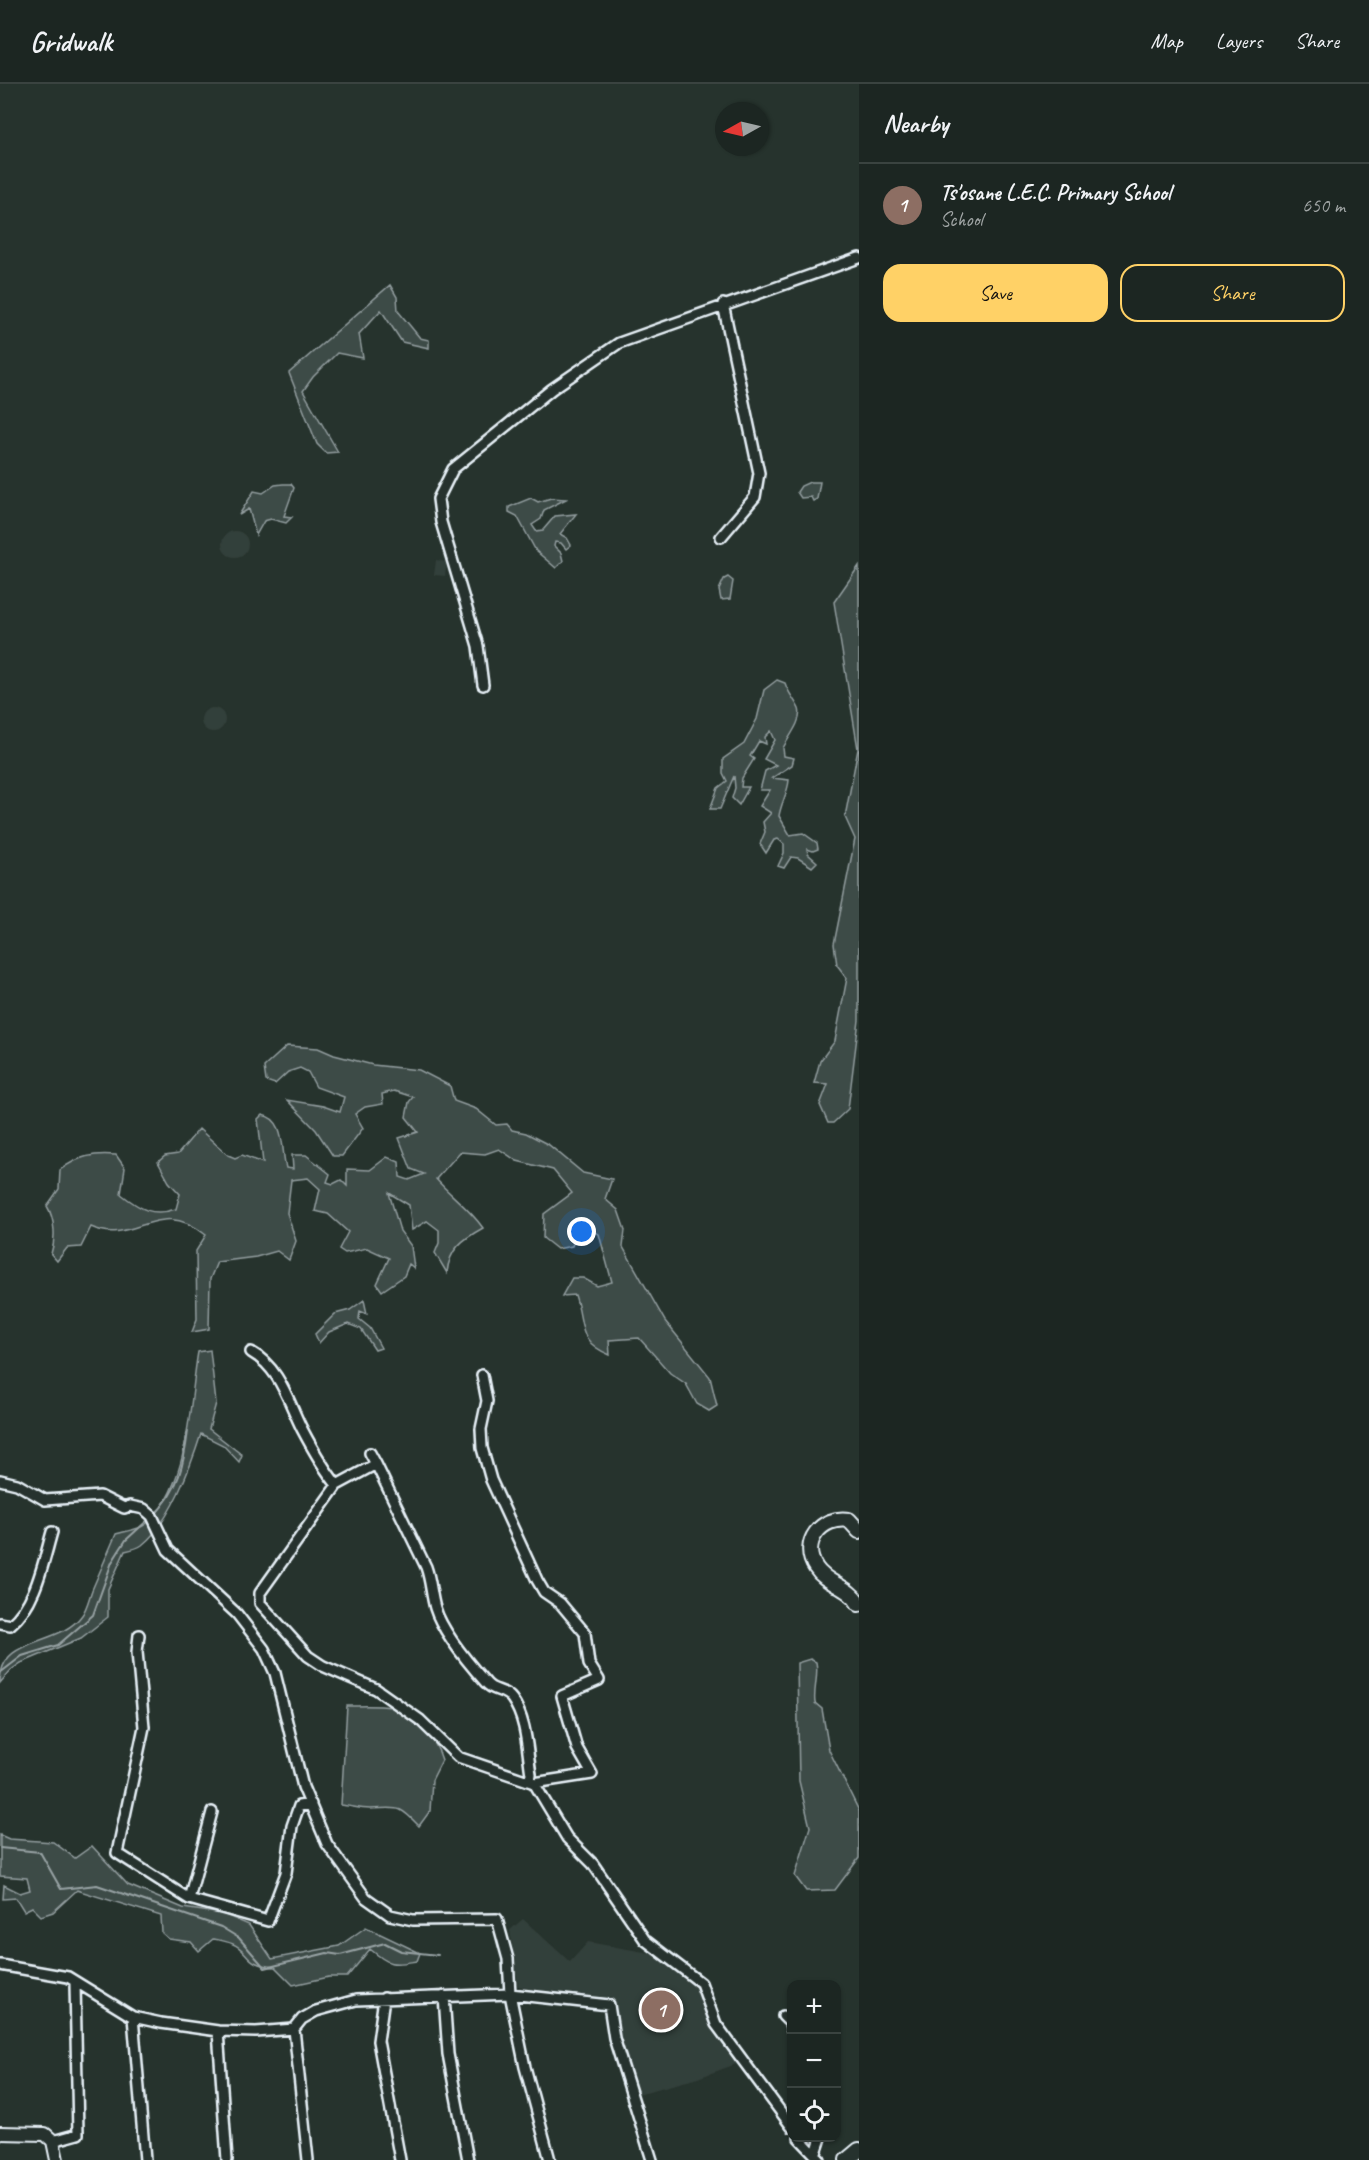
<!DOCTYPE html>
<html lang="en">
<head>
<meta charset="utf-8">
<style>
	:root { --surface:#1c2622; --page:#252e2a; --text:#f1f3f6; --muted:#a0a5a5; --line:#3a4340; --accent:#ffd166 }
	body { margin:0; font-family:Caveat,sans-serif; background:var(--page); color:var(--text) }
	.controls { position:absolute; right:18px; bottom:18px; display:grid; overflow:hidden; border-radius:12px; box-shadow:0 2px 4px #0004 }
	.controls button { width:54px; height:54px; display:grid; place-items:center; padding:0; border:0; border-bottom:2px solid var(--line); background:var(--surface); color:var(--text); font:30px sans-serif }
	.compass { position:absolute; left:715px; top:18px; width:54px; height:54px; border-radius:50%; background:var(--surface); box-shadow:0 2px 4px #0004; rotate:262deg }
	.you { position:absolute; left:582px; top:1148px; width:21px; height:21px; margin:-15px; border:4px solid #fff; border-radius:50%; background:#1a73e8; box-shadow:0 0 0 9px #1a73e833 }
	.badge { display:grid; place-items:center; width:39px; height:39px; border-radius:50%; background:var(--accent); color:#fff; font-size:20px; font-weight:700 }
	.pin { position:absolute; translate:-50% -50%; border:3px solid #fff; box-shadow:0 2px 6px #0006 }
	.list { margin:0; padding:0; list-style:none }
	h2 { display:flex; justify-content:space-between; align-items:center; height:78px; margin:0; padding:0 24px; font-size:26px }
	h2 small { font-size:20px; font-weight:400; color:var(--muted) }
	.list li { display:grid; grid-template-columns:39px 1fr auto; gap:18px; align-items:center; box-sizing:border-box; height:84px; padding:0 24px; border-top:2px solid var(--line) }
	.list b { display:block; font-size:22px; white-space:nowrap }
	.list p { margin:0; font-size:20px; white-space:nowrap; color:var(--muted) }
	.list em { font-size:20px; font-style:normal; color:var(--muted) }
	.actions { display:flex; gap:12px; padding:18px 24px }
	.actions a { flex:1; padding:14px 0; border:2px solid var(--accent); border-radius:18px; text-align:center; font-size:21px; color:var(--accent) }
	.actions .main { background:var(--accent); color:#111 }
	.icon { flex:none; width:33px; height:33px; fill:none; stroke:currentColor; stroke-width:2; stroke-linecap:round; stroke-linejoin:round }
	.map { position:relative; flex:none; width:859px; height:2076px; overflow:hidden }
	header { display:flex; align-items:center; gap:36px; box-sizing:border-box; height:84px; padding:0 30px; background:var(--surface); border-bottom:2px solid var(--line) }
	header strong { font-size:28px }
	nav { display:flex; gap:33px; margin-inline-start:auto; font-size:21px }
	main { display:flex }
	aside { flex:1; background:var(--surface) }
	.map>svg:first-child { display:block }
	.built { fill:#333f3a }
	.green { fill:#3e4b47; stroke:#939ea0; stroke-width:1.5 }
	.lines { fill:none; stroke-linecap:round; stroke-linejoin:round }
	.stream { stroke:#98a3a5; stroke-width:2 }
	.minor-casing { stroke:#e8f1f8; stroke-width:14 }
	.tertiary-casing { stroke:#e8f1f8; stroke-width:16 }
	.secondary-casing { stroke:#e8f1f8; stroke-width:18 }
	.minor { stroke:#26332d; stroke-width:9 }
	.tertiary { stroke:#26332d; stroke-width:12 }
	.secondary { stroke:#26332d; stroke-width:14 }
</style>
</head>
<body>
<header>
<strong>Gridwalk</strong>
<nav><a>Map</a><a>Layers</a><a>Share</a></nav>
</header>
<main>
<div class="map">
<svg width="859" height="2076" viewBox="0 0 859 2076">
	<rect width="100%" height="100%" fill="#26332d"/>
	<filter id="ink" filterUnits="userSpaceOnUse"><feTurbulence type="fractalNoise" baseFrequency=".0167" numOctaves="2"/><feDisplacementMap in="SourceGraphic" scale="12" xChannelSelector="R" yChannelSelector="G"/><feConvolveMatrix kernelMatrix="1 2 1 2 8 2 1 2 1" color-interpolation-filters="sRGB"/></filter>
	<g filter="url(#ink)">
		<path class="built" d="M222 460a13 13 0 1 1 26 0a13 13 0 1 1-26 0Z
			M436 476 447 478 445 492 434 491Z
			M201 636a12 12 0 1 1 24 0a12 12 0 1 1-24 0Z
			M523 1835 570 1878 588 1858 650 1869 668 1879 686 1892 704 1911 710 1934 719 1952 739 1979 695 1995 634 2011 622 1967 614 1917 561 1914 518 1902 510 1846Z"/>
		<path class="green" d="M390 201 397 213 398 227 420 254 429 256V264L402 258 381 226 359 250 363 274 337 269 313 293 303 307 338 368 326 369 317 360 289 289Z
			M810 398H820L817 415 813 417 811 413 801 414 797 408 801 402Z
			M283 400H291L294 404 284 432 292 433 286 439 271 435 264 437 256 451 249 425 239 431 254 407 263 409 275 401Z
			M531 414 538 418 551 414 566 415 544 426 541 435 532 441 536 447 543 446 555 432 576 430 560 450 567 454 571 461 566 465 561 459 555 458 554 462 561 469 563 477 556 484 536 467 517 432 509 428V423Z
			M859 482V936L848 1025 833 1039H828L820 1021 828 1000 814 999 820 977 835 957 847 894 837 881 834 860 855 755 845 733 858 665 834 518Z
			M728 493 733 497 730 515 721 516 719 506 724 495Z
			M777 596 785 599C788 609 795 616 799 625 803 636 788 654 783 664L784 672 794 674 792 681 772 694 789 696C788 709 781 719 779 732L790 751 803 749 817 759 818 765 813 767 807 765 808 770 817 778 812 783 798 774 791 773 784 784 778 782 784 769V760L778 755 774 756 766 769 760 760 765 748 763 738 771 729 760 722 770 706H760L765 687 776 681 764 675 775 656 771 647 765 653 766 660 759 657 750 672 754 675 742 694 741 703H749L739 721 732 714 735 704 734 692 720 725H710L718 704 727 697 723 689V675L744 660 757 635 764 606Z
			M287 962 318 964 334 971 373 981 419 986 450 1002 454 1017 476 1025 496 1041 507 1040 512 1046 526 1049 549 1061 583 1089 612 1095 605 1115 618 1126 625 1146 623 1163 665 1237 710 1293 717 1322 709 1327 697 1320 686 1300 670 1289 639 1254 609 1256 610 1271C576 1257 585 1241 575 1211L562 1212 572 1194H583L597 1202 612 1198 599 1150 580 1142 572 1162 557 1165 543 1154 544 1130 572 1109 553 1086 517 1077 499 1065 485 1070 460 1068 436 1095C451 1112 470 1125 483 1144 463 1155 449 1165 447 1189L435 1169 439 1159V1146L427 1137 412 1146 409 1121 389 1109 400 1147 411 1162 414 1184 409 1180 404 1192 382 1207 377 1200 389 1174 367 1164 345 1169 339 1165 348 1148 328 1130 315 1127 320 1105 308 1094 291 1096 287 1129 296 1157 289 1176 277 1167 256 1173 217 1178 210 1195 209 1245 192 1248 197 1235 196 1167 206 1151C158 1111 135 1163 91 1143L81 1163 67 1164 57 1177 51 1170C56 1155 55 1135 47 1122L59 1105 60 1086C79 1072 93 1069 116 1071L125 1084 121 1110C140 1125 152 1133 176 1125L180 1110 169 1098 158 1078 165 1072 178 1070 199 1045 228 1071 235 1074 242 1071 263 1079 258 1035 262 1031C286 1035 281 1066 286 1084L293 1085 292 1071H306L330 1090 327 1098 333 1100 341 1096 347 1102V1085L370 1086 387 1073 399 1078 400 1093 409 1096 424 1090 411 1085 399 1054 418 1048 406 1033 409 1018 413 1013 394 1007 382 1010 383 1020 365 1023 355 1030 363 1044 342 1072H333L316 1046 287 1016 323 1022 340 1028 344 1013 316 1003 308 988 300 984 288 988 275 1000 266 997 264 983Z
			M364 1216 367 1230 360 1227 359 1235 370 1244 381 1264 375 1266 361 1245 348 1240 329 1248 319 1259 315 1250 335 1230 350 1226Z
			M210 1266 216 1319 209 1345 242 1371 239 1378 223 1361 201 1350C191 1382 170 1439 142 1461 138 1464 130 1466 125 1467L108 1505V1533L81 1554 21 1579 11 1586 0 1599C0 1550 59 1564 82 1531 87 1524 89 1514 92 1506 100 1487 108 1469 116 1450 125 1447 139 1446 146 1440 190 1404 189 1319 198 1268Z
			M810 1575 816 1578C819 1592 813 1605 815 1619L822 1625 829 1666 859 1727V1774L835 1806 806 1807 795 1792 810 1743 799 1697 797 1579Z
			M347 1622C361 1622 377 1621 391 1623 414 1628 436 1655 442 1676L432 1696 430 1727 419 1742C398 1720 399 1724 370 1725 361 1725 350 1722 341 1721Z
			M0 1751 9 1755 53 1758 75 1774 92 1762 128 1801 183 1824 223 1830 249 1841 272 1875 339 1862 366 1843 420 1869 417 1877C392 1881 390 1882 370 1865L347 1893H329L293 1901 275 1883C244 1881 250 1867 233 1860 227 1857 219 1856 213 1855L199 1867 191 1858 169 1855 162 1849 161 1832 77 1806 53 1828 41 1832 32 1823 24 1827 16 1814 3 1815 4 1801 20 1809 30 1806 27 1794 0 1792Z"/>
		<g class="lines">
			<path class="stream" d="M154 1431C179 1407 184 1379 188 1347
				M0 1589 22 1572 58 1561 93 1531 112 1478 126 1456 150 1434
				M0 1764 40 1768 61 1805 97 1801 221 1843 239 1854 265 1884 327 1869 340 1871 385 1859 401 1867 438 1871"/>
			<defs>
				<path id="minor" d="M721 453 755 413 759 389 723 220
					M483 601 478 562 441 438 438 415 453 385 552 305 619 259 859 174
					M251 1268C280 1284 288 1317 302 1345 312 1364 323 1384 337 1401L376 1380 426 1483C431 1497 431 1510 435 1524 442 1547 470 1581 486 1599 493 1608 505 1605 512 1615 527 1636 527 1666 531 1690L530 1696
					M482 1291 487 1317 481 1345 482 1364 491 1396 537 1496 544 1508 560 1519 585 1549 589 1580 599 1596 562 1612 577 1664 592 1690 534 1699
					M370 1369 376 1380
					M0 1396 17 1400 45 1416 100 1412 124 1424 130 1422 144 1425 152 1432 168 1466 237 1530 264 1565 275 1589 303 1703 327 1760 366 1814 390 1831 413 1836 497 1835 508 1875 510 1910 525 1983 550 2076
					M337 1401 260 1509V1519L308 1572 323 1582 376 1605 420 1636 458 1673 534 1699 567 1754 593 1780 645 1856 701 1899 716 1940 792 2043
					M0 1539 10 1541C36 1520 43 1479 52 1448
					M139 1551 137 1568 144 1643 117 1769 189 1815 268 1837 286 1789 292 1742 299 1722 311 1720
					M189 1815 212 1728
					M0 1881 68 1893 133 1933 161 1939 218 1947 256 1948 294 1945 302 1935 316 1927 356 1916 510 1910 609 1921 614 1954 652 2076
					M444 1912 448 1970 468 2076
					M384 1914 378 1957 400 2076
					M783 1932 790 1939 792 1947
					M133 1933 145 2076
					M294 1945 308 2076
					M218 1947 227 2076
					M799 2054 820 2076
					M53 2057 78 2050 75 1899
					M816 2069 821 2054"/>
				<path id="tertiary" d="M0 2049 45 2050 53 2057 57 2076"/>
				<path id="secondary" d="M859 1447 849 1436C822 1431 799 1459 816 1484 826 1500 849 1502 859 1520
					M847 2076 859 2066"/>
			</defs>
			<use href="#minor" class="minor-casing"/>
			<use href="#tertiary" class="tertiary-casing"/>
			<use href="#secondary" class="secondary-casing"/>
			<use href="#minor" class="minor"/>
			<use href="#tertiary" class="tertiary"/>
			<use href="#secondary" class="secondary"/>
		</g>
	</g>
</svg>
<div class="controls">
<button>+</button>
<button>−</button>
<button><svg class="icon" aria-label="locate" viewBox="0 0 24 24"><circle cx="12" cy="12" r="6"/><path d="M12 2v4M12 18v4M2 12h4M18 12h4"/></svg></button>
</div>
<svg class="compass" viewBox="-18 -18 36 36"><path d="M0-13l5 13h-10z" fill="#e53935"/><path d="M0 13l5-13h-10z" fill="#a0a5a5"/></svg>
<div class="you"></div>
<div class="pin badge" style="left:661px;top:1926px;background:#8d6e63">1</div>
</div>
<aside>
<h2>Nearby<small></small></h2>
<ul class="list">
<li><span class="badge" style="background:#8d6e63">1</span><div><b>Ts'osane L.E.C. Primary School</b><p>School</p></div><em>650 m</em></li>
</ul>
<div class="actions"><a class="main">Save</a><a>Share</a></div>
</aside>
</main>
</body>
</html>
